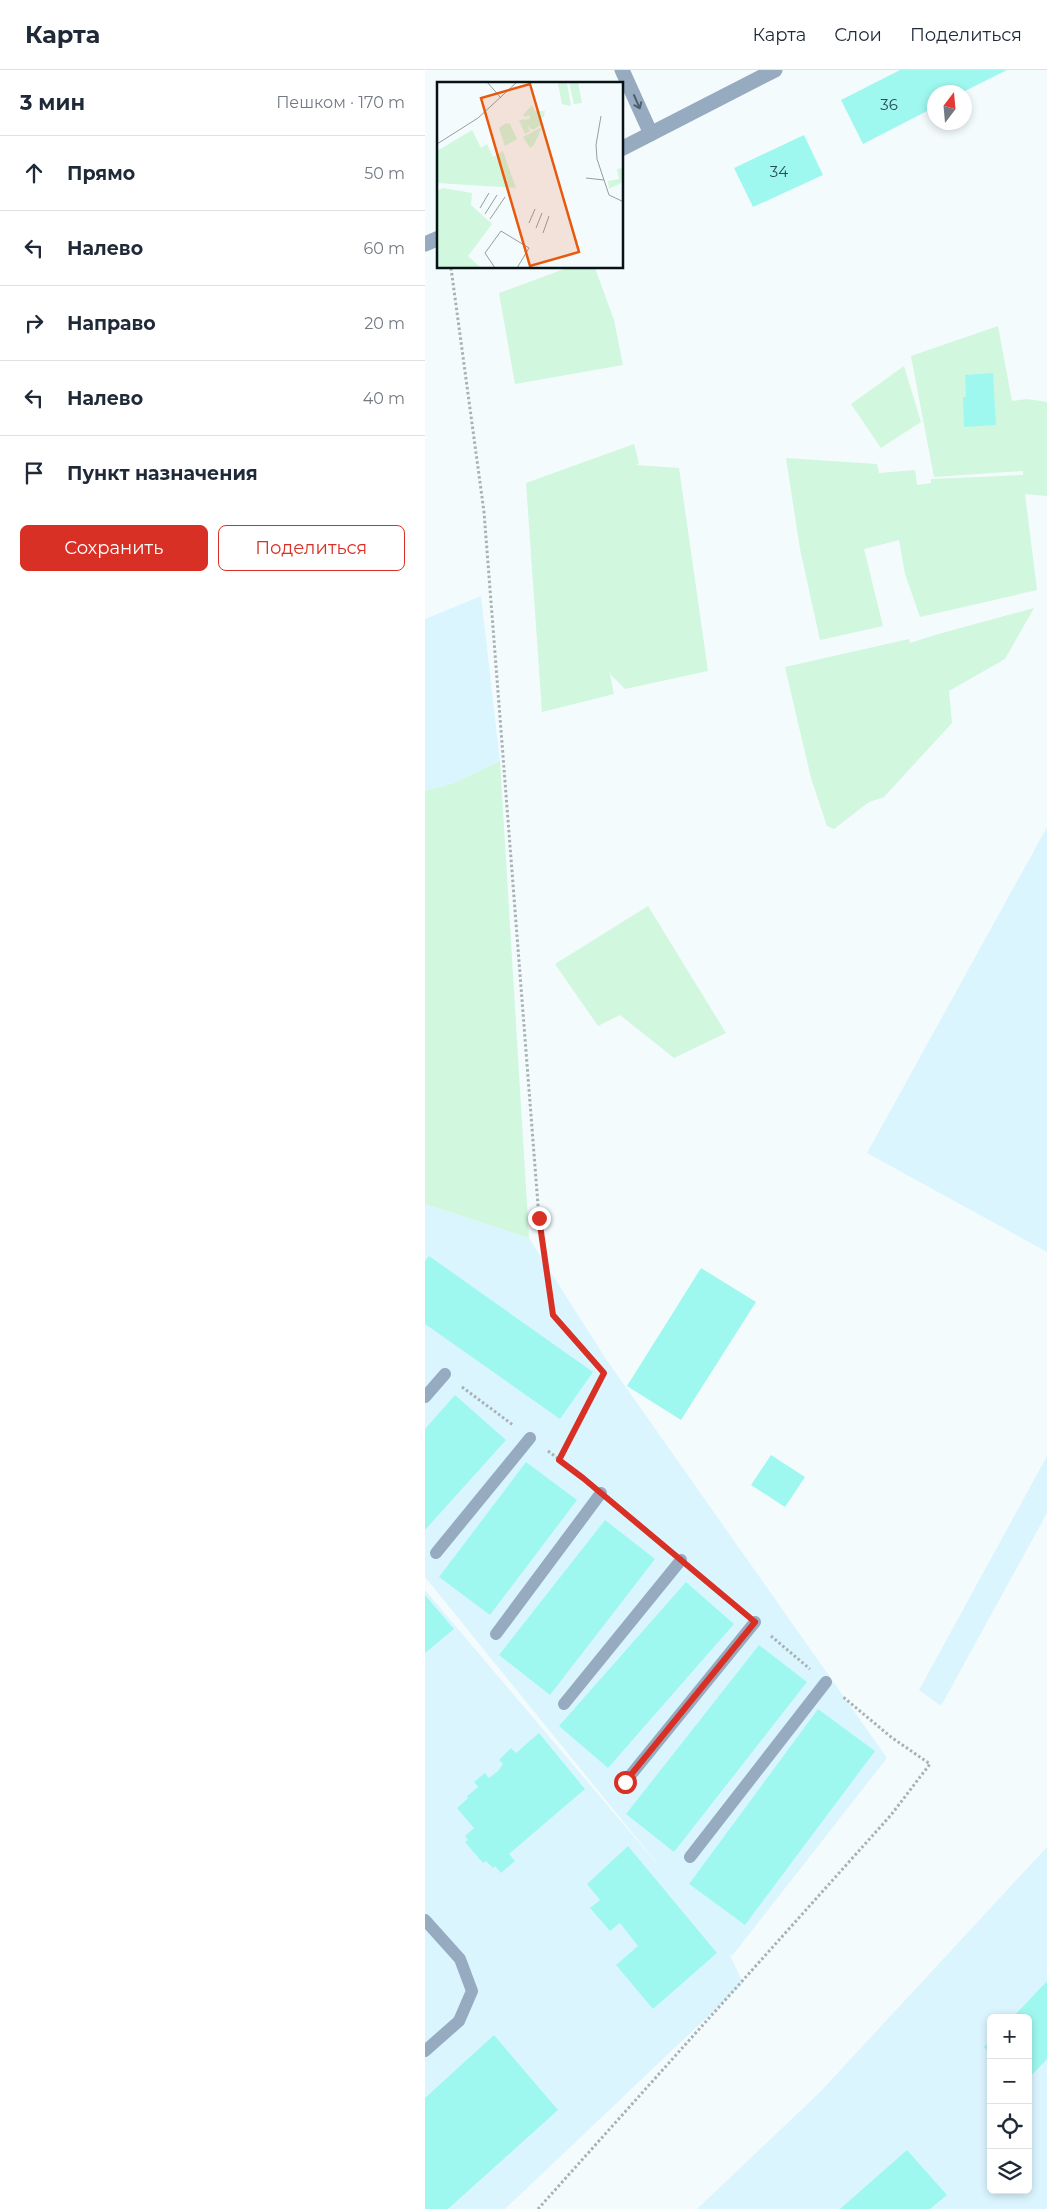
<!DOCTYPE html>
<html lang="ru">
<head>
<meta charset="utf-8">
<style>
	:root { --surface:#fff; --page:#f2f2f3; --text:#1f2937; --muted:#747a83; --line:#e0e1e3; --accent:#d93025 }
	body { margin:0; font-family:Montserrat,sans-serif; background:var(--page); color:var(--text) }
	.controls { position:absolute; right:15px; bottom:15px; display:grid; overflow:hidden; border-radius:8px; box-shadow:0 2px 8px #0003 }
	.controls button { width:45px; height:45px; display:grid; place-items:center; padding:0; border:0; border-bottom:1px solid var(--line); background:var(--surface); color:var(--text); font:25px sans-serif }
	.compass { position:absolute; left:502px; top:15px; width:45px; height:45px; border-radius:50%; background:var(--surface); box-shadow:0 2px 8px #0003; rotate:16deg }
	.stop { position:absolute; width:15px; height:15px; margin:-11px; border:4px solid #d93025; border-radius:50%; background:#fff }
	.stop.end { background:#d93025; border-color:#fff; box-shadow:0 1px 5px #0008 }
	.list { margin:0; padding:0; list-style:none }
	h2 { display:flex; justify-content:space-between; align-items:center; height:65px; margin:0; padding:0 20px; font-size:21px }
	h2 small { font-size:16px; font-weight:400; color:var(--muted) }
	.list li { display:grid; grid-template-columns:32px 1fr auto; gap:15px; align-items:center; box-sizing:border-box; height:75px; padding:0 20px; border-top:1px solid var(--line) }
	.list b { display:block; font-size:19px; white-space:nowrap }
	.list em { font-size:16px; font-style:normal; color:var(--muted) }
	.actions { display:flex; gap:10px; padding:15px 20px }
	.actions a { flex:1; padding:11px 0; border:1px solid var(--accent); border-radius:8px; text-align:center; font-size:18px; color:var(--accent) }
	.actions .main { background:var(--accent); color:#fff }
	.icon { flex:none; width:28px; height:28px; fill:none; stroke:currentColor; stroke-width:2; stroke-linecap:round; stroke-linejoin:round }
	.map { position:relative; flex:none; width:622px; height:2139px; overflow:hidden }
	header { display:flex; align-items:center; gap:30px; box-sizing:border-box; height:70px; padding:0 25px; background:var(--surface); border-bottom:1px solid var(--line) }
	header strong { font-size:24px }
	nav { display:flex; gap:28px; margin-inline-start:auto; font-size:18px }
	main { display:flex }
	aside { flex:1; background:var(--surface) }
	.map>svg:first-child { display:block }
	.built { fill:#dbf5fe; fill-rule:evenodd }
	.green { fill:#d1f7de }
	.building { fill:#9ff8ef }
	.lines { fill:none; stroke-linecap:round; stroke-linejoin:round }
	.path { stroke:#a8b1b3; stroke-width:3; stroke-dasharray:2.5 2.5; stroke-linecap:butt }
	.service { stroke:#96aac0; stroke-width:12 }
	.minor { stroke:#96aac0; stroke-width:15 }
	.oneway { stroke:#4e5e6b }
	.route { stroke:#d93025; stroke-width:6 }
	.labels { text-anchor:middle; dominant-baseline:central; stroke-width:4; stroke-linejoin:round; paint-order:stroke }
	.number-label { font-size:15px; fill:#2c4c4c }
	.inset-road { fill:none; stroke:#959ea1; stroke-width:1 }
	.view { fill:#e8590c; fill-opacity:0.15; stroke:#e8590c; stroke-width:2.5 }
	.inset-edge { fill:none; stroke:#061216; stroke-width:2.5 }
</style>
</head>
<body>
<header>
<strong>Карта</strong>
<nav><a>Карта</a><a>Слои</a><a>Поделиться</a></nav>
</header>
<main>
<aside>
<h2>3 мин<small>Пешком · 170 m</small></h2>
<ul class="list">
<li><svg class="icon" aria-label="ahead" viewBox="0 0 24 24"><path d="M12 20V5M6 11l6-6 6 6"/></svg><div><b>Прямо</b></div><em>50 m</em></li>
<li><svg class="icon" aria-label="left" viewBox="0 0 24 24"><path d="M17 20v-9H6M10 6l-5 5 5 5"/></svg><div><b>Налево</b></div><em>60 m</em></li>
<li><svg class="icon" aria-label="right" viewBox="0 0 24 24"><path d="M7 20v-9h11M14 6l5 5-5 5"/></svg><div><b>Направо</b></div><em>20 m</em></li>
<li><svg class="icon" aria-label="left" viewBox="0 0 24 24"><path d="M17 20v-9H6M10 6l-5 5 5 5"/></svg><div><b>Налево</b></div><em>40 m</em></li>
<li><svg class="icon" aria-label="arrive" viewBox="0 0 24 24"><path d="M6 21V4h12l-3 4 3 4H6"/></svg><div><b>Пункт назначения</b></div></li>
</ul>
<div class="actions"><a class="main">Сохранить</a><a>Поделиться</a></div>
</aside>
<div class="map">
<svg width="622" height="2139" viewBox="0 0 622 2139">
	<rect width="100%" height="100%" fill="#f4fbfd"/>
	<path class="built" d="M56 526 75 691 29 713 0 721V549Z
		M622 757V1182L442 1083Z
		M0 1134 104 1168 181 1289 462 1688 307 1886 304 1883 318 1913 80 2139H0V1520L239 1802 0 1507Z
		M622 1386V1443L516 1636 494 1620Z
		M622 1777V2139H272L395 2022ZM566 1948H603V2120H566Z"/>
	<path class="green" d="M142 198H170L189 250 198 295 90 314 74 223Z
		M573 256 587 331 602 329 622 332V426L600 424 612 520 495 547 480 504 474 470 439 479 458 556 395 570 375 479 361 388 452 394 454 403 490 400 492 415 506 413V409L598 405V401L509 407 486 286Z
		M479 296 496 352 456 378 426 334Z
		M209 374 214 393 211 395 254 398 283 601 200 619 186 605 184 599 189 624 117 642 101 413Z
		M609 538 580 589 524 621 527 653 459 727 444 732 409 759 402 756 386 708 360 597 484 569 485 573 510 565Z
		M75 691 104 1167V1168L0 1134V721L29 713Z
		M223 836 301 963 249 988 195 945 173 956 130 894Z"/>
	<path class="building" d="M475 0H582L538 22H510V37L438 74 416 30Z
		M379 65 398 105 328 137 309 98Z
		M568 303 571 355 539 357 538 327H541L540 305Z
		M4 1186 168 1302 135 1349 0 1254V1191Z
		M276 1198 331 1232 256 1350 202 1316Z
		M30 1325 81 1370 0 1460V1359Z
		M346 1385 380 1407 360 1437 326 1415Z
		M101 1392 152 1430 65 1545 14 1507Z
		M180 1450 230 1489 125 1625 74 1585Z
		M261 1512 309 1554 183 1698 134 1656Z
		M0 1525 29 1559 0 1583Z
		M334 1575 382 1612 249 1782 201 1744Z
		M393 1639 450 1681 320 1855 264 1814Z
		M114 1663 160 1719 84 1784 90 1791 76 1803 70 1796 68 1798 61 1791 58 1793 40 1772 43 1770 40 1766 49 1758 32 1738 43 1728 42 1726 53 1717 49 1712 60 1703 64 1708 73 1701 78 1694 74 1690 86 1678 91 1683Z
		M203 1776 292 1883 228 1939 191 1895 213 1876 195 1853 185 1861 165 1838 175 1830 162 1814Z
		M622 1911V1989L603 2009V1948H587Z
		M69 1965 133 2040 23 2139H0V2028Z
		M566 1970V1984L559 1977Z
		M482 2080 522 2125 505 2139H415Z"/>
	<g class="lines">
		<path class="path" d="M26 198 59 442 114 1148 128 1245 179 1303 134 1390
			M37 1317 88 1355
			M123 1381 160 1409
			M193 1437 240 1477
			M271 1503 313 1538
			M346 1566 385 1599
			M113 2139 466 1745 505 1694 466 1667 417 1626"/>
		<path class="service" d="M0 1327 20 1304
			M11 1483 105 1368
			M71 1564 176 1423
			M139 1634 256 1490
			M200 1712 330 1552
			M265 1787 401 1612
			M0 1850 35 1889 47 1921 34 1951 0 1981"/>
		<path class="minor" d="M197 0 226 64
			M198 78 350 0
			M0 174 14 168"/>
	</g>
	<defs><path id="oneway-shaft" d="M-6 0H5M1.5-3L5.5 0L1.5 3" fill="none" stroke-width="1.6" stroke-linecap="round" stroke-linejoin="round" transform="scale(1.25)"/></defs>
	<use class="oneway" href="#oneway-shaft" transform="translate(212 32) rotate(66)"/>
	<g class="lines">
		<path class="route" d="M114 1148 128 1245 179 1303 134 1390 158 1408 330 1552 200 1712"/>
	</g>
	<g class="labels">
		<g class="number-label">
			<text x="464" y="34">36</text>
			<text x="354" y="101">34</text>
		</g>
	</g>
	<g transform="translate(12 12)">
		<rect width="186" height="186" fill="#f4fbfd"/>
		<path d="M123 0 130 1 134 24 125 22 121 2ZM132 0H141L145 21 137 22ZM95 23 98 29H108L107 35 102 36 104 43 96 48 90 44 93 49 88 52 82 38 93 37 92 33 89 35 86 33ZM69 41 73 42 80 57 68 64 62 46ZM105 45 97 63 93 66 86 55ZM35 48 44 66 50 62 56 75 66 69 79 106 0 101V69ZM186 86V100L172 107 171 99 182 97 180 87ZM6 106 35 111 34 123 55 142 31 174 44 186H0V109Z" fill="#d1f7de"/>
		<path class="inset-road" d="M50 0 64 16M164 34 159 63 160 77 172 113 187 120M0 62 41 36 80 0M149 96 167 98M43 126 52 111M48 132 60 113M53 137 68 115M92 141 98 127M99 146 105 131M106 151 112 134M58 186 48 171 64 149 92 166 80 186"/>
		<path class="view" d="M93 2 142 170 93 184 44 16Z"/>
		<rect width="186" height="186" class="inset-edge"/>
	</g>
</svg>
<div class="controls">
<button>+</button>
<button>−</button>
<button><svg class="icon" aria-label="locate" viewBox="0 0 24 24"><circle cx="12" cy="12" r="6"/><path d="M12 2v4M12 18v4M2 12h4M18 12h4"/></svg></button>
<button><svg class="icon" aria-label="layers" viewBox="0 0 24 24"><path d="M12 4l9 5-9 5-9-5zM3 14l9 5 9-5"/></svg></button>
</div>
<svg class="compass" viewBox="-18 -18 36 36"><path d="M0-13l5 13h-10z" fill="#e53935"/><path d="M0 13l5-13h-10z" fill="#747a83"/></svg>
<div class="stop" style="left:200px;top:1712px"></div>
<div class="stop end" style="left:114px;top:1148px"></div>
</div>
</main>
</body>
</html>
